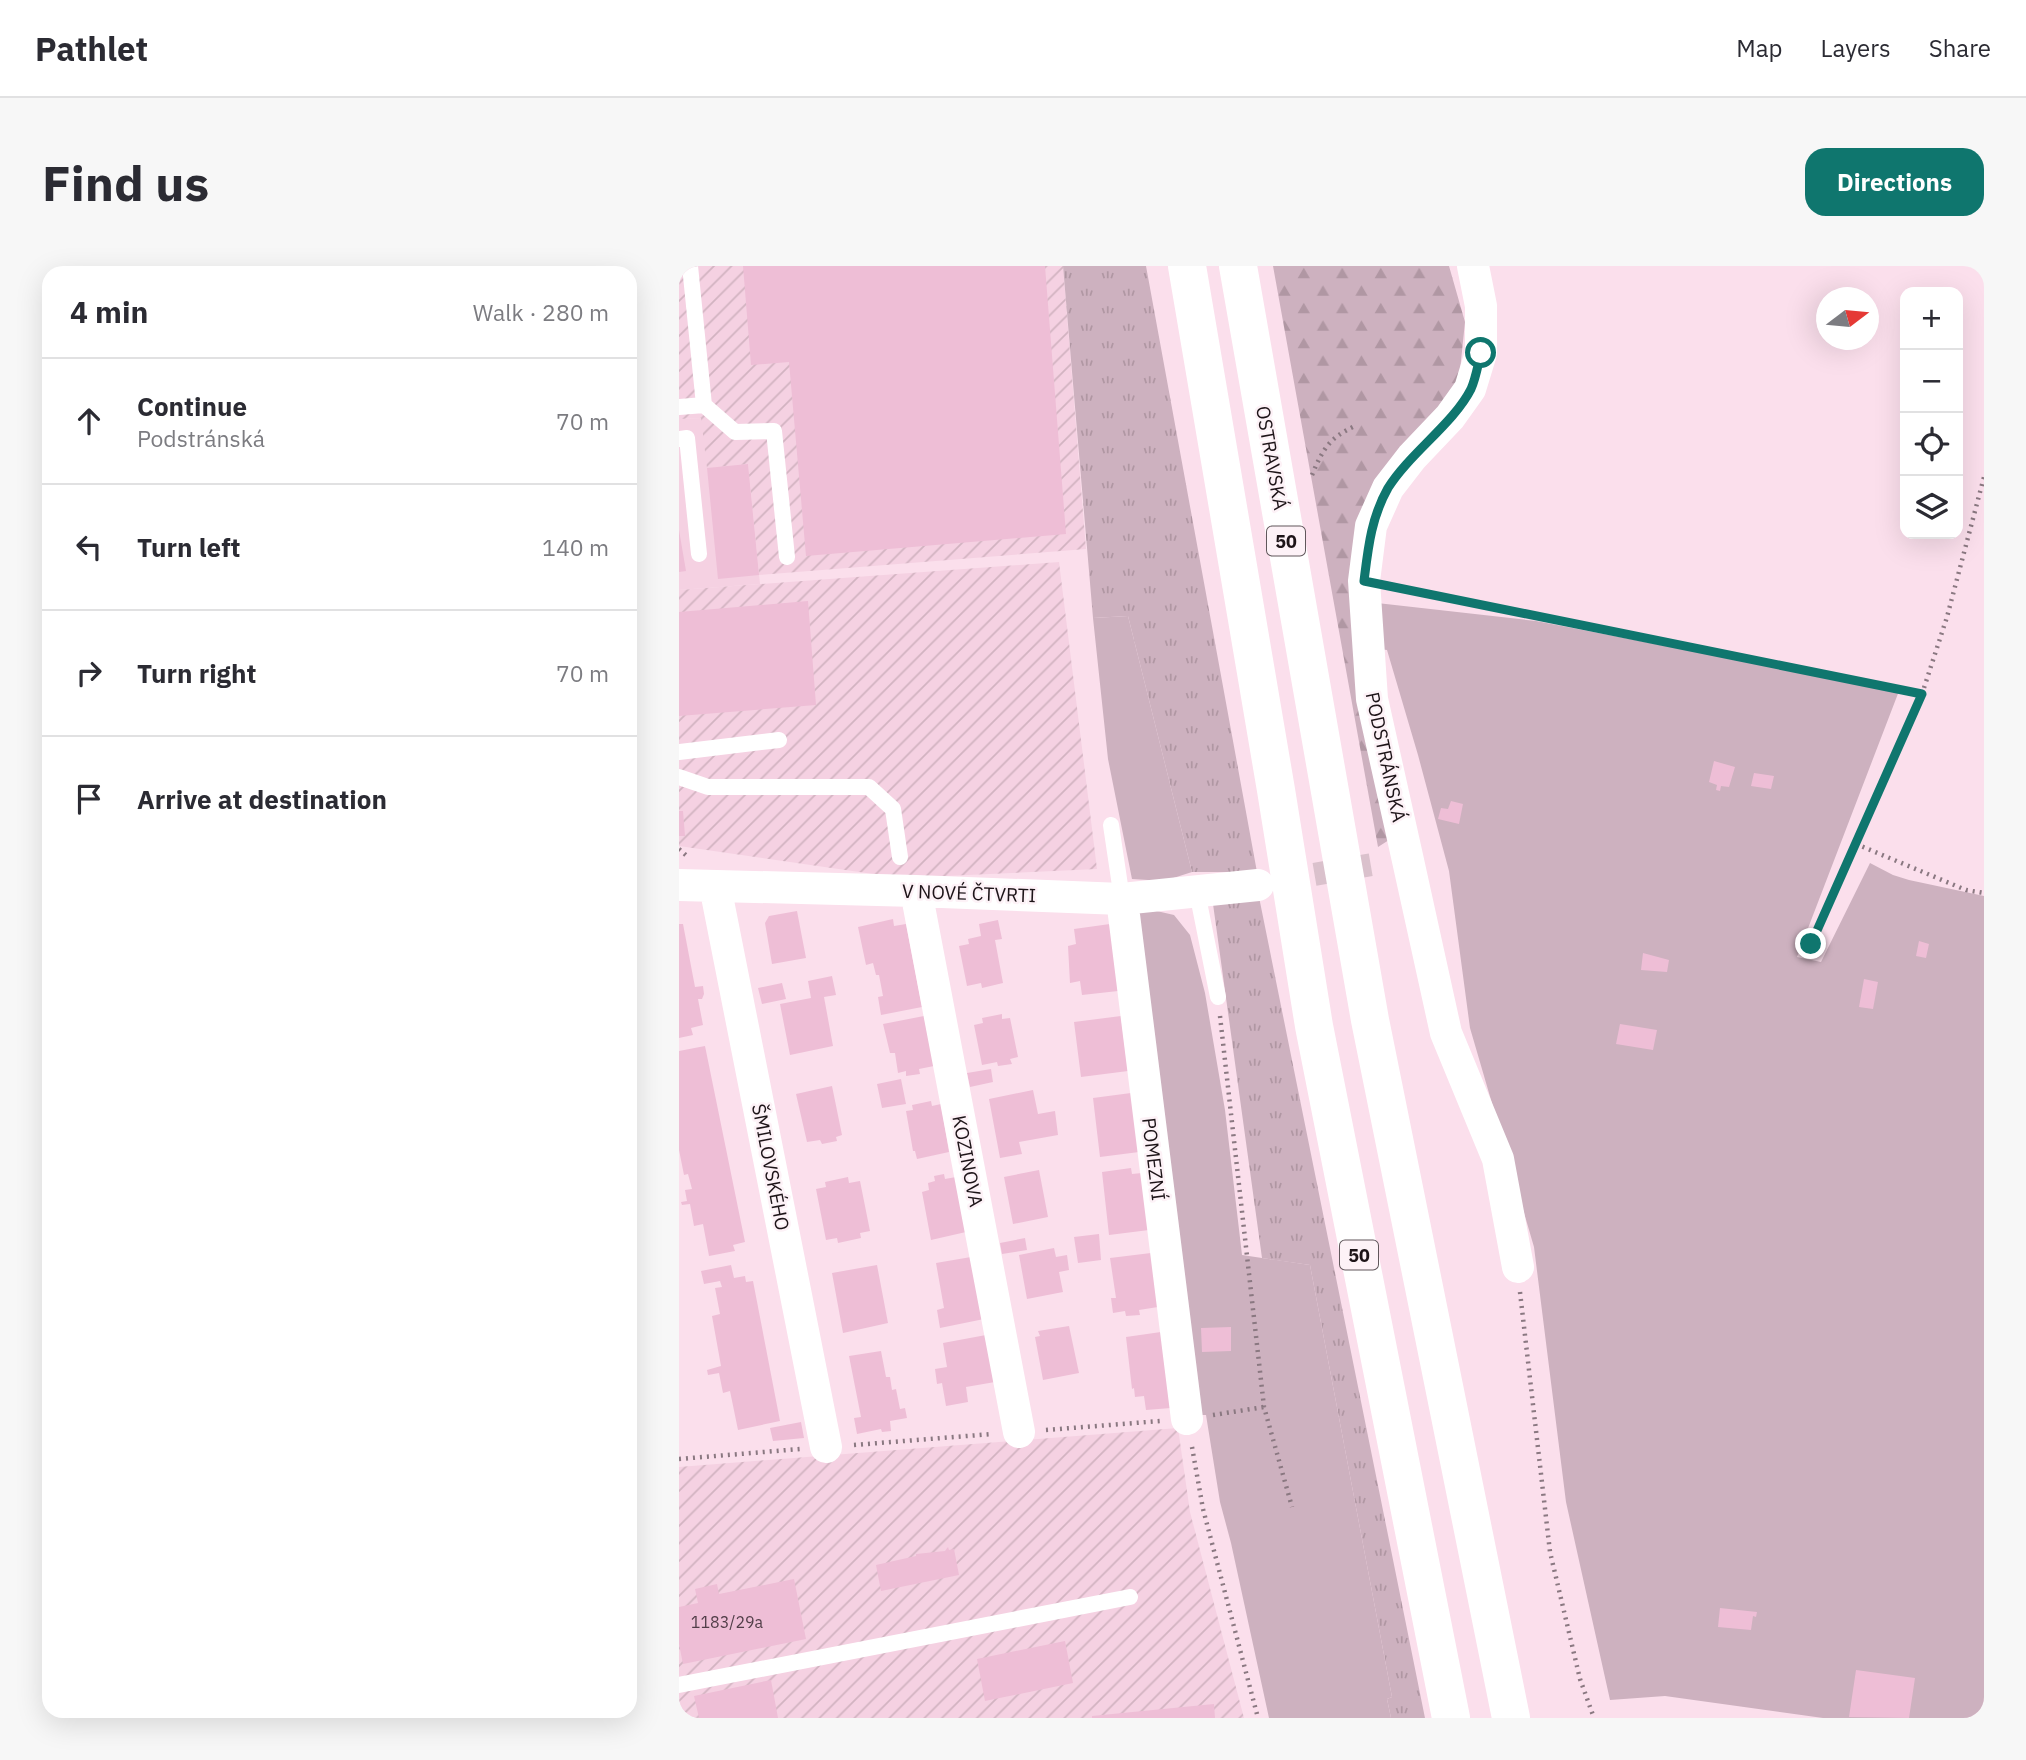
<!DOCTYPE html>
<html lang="en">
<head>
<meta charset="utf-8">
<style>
	:root { --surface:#fff; --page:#f7f7f7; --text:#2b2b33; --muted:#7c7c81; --line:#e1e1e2; --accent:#0f766e }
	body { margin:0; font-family:"IBM Plex Sans",sans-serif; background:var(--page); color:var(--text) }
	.controls { position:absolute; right:21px; top:21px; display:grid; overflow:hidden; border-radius:14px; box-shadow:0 7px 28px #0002 }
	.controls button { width:63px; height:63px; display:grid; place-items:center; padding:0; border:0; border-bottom:2px solid var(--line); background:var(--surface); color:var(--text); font:35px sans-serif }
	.compass { position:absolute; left:1137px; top:21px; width:63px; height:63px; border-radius:50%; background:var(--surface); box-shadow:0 7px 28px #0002; rotate:74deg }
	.stop { position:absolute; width:21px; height:21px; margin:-16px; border:5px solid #0f766e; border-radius:50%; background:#fff }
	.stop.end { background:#0f766e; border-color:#fff; box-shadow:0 2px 7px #0008 }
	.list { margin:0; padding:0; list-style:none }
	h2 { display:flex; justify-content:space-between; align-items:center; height:91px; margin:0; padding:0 28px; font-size:30px }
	h2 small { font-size:23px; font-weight:400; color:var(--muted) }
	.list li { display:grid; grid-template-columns:46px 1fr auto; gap:21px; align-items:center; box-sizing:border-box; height:126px; padding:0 28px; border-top:2px solid var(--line) }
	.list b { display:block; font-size:26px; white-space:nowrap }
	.list p { margin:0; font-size:23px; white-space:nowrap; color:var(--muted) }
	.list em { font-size:23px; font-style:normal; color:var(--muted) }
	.icon { flex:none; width:38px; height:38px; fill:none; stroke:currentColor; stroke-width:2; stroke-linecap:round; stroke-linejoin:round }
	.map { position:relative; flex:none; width:1305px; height:1452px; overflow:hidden; border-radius:21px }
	header { display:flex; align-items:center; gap:42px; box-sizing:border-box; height:98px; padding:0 35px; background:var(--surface); border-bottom:2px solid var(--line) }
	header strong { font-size:33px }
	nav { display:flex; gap:38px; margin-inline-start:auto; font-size:24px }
	.intro { display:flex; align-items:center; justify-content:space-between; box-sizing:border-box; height:168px; padding:0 42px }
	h1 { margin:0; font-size:49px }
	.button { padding:18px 32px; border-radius:21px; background:var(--accent); color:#fff; font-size:24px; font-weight:700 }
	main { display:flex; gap:42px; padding:0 42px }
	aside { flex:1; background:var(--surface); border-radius:21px; box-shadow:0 7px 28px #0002 }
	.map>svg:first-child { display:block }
	.built { fill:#f5d1e2 }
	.industrial { fill:url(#industrial-furrows) }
	.grass { fill:url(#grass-tufts) }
	.forest { fill:url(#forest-firs) }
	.garden { fill:#cdb1bf }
	.building { fill:#eebed6 }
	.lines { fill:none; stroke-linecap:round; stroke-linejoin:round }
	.pedestrian-tunnel { stroke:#dac1cc; stroke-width:23; stroke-dasharray:23 11; stroke-linecap:butt }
	.path { stroke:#8a7881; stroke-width:4.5; stroke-dasharray:2 5; stroke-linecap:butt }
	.service { stroke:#fff; stroke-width:16 }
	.minor { stroke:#fff; stroke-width:32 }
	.trunk { stroke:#fff; stroke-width:38 }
	.route { stroke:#0f766e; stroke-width:9 }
	.labels { text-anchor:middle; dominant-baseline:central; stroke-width:5; stroke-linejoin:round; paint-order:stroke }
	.number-label { font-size:16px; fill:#513e48 }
	.shield { fill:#fdf2f7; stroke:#60575b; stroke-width:2 }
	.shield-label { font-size:18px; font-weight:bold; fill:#1d1418 }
	.street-label { font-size:19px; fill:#1d1418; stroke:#fdf2f7 }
</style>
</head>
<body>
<header>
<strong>Pathlet</strong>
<nav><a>Map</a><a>Layers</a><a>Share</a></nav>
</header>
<div class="intro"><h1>Find us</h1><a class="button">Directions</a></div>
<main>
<aside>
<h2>4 min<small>Walk · 280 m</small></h2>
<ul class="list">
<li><svg class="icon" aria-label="ahead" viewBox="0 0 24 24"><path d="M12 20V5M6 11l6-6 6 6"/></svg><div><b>Continue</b><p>Podstránská</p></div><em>70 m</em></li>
<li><svg class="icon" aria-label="left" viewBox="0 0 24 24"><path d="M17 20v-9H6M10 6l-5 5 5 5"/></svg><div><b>Turn left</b></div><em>140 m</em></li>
<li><svg class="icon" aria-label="right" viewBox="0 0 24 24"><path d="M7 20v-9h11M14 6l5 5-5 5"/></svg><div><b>Turn right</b></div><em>70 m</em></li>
<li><svg class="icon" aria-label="arrive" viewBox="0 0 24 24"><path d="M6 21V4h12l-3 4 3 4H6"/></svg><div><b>Arrive at destination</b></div></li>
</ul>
</aside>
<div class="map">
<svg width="1305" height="1452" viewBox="0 0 1305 1452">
	<defs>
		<pattern id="industrial-furrows" width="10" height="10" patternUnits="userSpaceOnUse" patternTransform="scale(1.75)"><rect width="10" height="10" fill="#f5d1e2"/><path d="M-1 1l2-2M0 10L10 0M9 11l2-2" fill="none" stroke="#d2b3c1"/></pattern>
		<pattern id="grass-tufts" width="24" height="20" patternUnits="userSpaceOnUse" patternTransform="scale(1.75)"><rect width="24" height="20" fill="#cdb1bf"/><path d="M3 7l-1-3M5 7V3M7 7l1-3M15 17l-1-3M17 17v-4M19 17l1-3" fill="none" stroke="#b097a3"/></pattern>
		<pattern id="forest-firs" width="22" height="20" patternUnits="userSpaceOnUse" patternTransform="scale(1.75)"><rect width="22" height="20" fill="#cdb1bf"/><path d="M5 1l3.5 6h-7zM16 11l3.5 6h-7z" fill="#b097a3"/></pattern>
	</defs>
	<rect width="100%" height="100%" fill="#fbdfec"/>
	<path class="built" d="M22 152 69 198 81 318 0 324V153Z"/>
	<path class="industrial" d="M0 0H384L407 283 80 309 69 198 28 202 22 152 0 153Z
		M380 296 418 603 222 612 0 580V324Z
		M499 1162 511 1246 565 1452H0V1201Z"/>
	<path class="grass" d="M384 0H467L578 606H513L449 350 414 352Z
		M580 631 746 1452H712L708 1433 713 1431 631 999 583 992 534 638Z"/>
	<path class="forest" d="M594 0H770L786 56 779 124 674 309 710 574 699 581Z"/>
	<path class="garden" d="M698 337 857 355 1220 425 1118 691 1142 696 1191 597 1214 609 1230 614 1305 630V1452H1144L986 1430 931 1434 887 1236 855 981 791 762 770 605 739 489 708 384 700 383Z
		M449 350 513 606 485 615 453 613 429 493 414 352Z
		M456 640 495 649 511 669 526 727 546 844 563 989 631 999 713 1431 708 1433 712 1452H590L552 1277 541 1236 527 1149H515Z"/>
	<path class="building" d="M64 0H366L387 268 127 290 110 96 72 99Z
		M69 198 80 309 39 313 28 202Z
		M0 264 7 305 0 306Z
		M129 335 137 439 0 450V346Z
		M1035 495 1056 501 1050 521 1042 520 1041 525 1037 524 1038 519 1030 516Z
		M1075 507 1095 510 1092 523 1072 520Z
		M772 535 784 538 780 558 759 553 762 542 769 543Z
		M0 545H4L6 570H0Z
		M118 645 127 692 93 698 86 657 90 650Z
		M214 653 215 660 227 658 243 741 202 749 199 731 204 730 200 709H197L194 697 187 699 179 661Z
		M319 654 323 673 316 674 324 717 303 722 302 717 288 720 280 680 290 678 289 673 302 670 300 658Z
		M0 658H4L16 721 24 720 25 728 23 733H19L24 759 12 762 14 769 0 772Z
		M431 658 439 725 403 729 401 715 391 717 389 680 397 678 395 663Z
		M1240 675 1250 678 1247 692 1237 690Z
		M964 687 990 694 988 706 962 704Z
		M153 710 157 729 145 731 154 780 111 789 101 738 132 732 129 715Z
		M1185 713 1199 716 1194 743 1180 741Z
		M103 717 107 733 83 738 79 722Z
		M323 748V753L331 752 339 791 331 793 333 798 319 800 318 796 303 799 295 759 304 757 303 752Z
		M245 750 255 800 240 803 241 808 227 810V805L219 807 216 787H211L204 758Z
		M442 750 449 805 402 811 395 756Z
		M941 758 978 764 974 784 937 778Z
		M26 780 66 976 54 979 56 985 30 990 24 958 15 960 11 938 3 939 2 936 8 935 6 924 13 923 9 908 5 909 0 884V785Z
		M312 803 314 816 291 821 288 807Z
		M222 813 227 838 203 842 198 818Z
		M153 820 163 869 157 871 158 875 143 878 141 874 128 876 117 828Z
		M354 824 359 848 376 845 379 869 340 876 343 888 321 892 310 833Z
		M452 827 460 886 421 891 414 832Z
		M252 835 253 840 262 838 270 886 238 893 236 885H234L227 845 234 844 233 839Z
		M452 902 453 908 463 907 470 964 430 969 423 906Z
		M360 904 369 951 334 958 325 911Z
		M265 908 266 913 277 911 287 966 252 974 243 926 250 924 249 917 256 915 255 910Z
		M169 911 170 917 181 915 191 965 181 967 182 972 159 977 158 972 147 974 137 923 147 921 146 916Z
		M420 968 422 994 399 997 395 971Z
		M346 972 348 984 323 988 321 977Z
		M375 982 377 991 388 989 390 1004 380 1006 384 1026 348 1033 340 989Z
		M472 987 479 1041 460 1044 461 1049 447 1050 446 1045 434 1047 432 1032H437L431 992Z
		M292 991 305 1053 261 1062 258 1044 265 1042 257 997Z
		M52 999 55 1012 66 1010 67 1016 74 1015 101 1155 59 1164 51 1125 44 1127 40 1107 29 1109 28 1104 42 1100 33 1050 41 1048 36 1022 43 1021 41 1015 25 1018 22 1005Z
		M198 999 209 1057 164 1067 153 1007Z
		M390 1060 400 1107 364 1114 356 1071 361 1070 359 1065Z
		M552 1061V1085L523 1086 522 1062Z
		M482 1066 492 1142 467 1144 465 1130 456 1131 455 1122 453 1123 447 1071Z
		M307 1069 316 1116 287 1121 289 1136 267 1140 263 1117 258 1118 256 1103 268 1101 264 1077Z
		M202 1085 207 1111H211L213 1124 217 1123 221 1143 226 1142 228 1152 211 1155 212 1165 203 1166 202 1163 178 1168 175 1152 182 1151 170 1090Z
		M122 1156 125 1172 94 1175 91 1162Z
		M269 1281 270 1284 275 1283 280 1309 202 1325 197 1299 237 1290V1288L266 1285Z
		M115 1313 127 1373 4 1398 0 1378V1341L19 1337 16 1323 38 1318 40 1328Z
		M1041 1342 1078 1346 1077 1351 1074 1350 1072 1364 1039 1361Z
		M386 1375 394 1417 306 1435 298 1393Z
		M1177 1404 1236 1412 1230 1452 1170 1451Z
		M92 1414 99 1452H20L15 1430Z
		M535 1438 536 1452H413V1450Z"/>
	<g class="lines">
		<path class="pedestrian-tunnel" d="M602 614 702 597"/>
		<path class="path" d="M633 209C644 183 650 172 676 160
			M712 321 1243 428
			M1177 578 1287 624 1305 627
			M0 583 9 591
			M1132 678 1243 428 1268 351 1305 211
			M541 750 585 1141 613 1241
			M841 1026 871 1286 901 1413 915 1452
			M534 1149 585 1141
			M367 1164 481 1155
			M175 1179 313 1168
			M513 1181 524 1243 579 1452
			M0 1193 121 1183"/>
		<path class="service" d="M25 139 56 166 95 165 108 291
			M0 141 25 139 11 0
			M0 173 8 172 20 288
			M0 486 100 474
			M0 511 29 521H190L214 543 221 591
			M432 559 443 633
			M518 626 539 731
			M0 1419 451 1331"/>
		<path class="minor" d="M794 0 802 40V87L791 123 771 151 733 191 709 222 692 260 685 315 693 433 728 590 767 767 819 893 839 1001
			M0 619 237 625 443 633 579 619
			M36 620 147 1181
			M237 625 340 1166
			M443 633 508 1153"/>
		<path class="trunk" d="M508 0 597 524 635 760 772 1452
			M559 0 691 754 832 1452"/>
	</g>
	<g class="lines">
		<path class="route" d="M802 87C799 98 797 112 792 123 775 157 730 188 709 222 692 252 689 283 685 315L1243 428 1132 678"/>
	</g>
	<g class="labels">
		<g class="number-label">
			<text x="48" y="1356">1183/29a</text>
		</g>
		<g class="shield">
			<rect x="588" y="260.5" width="38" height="29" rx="5"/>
			<rect x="661" y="974.5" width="38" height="29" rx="5"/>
		</g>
		<g class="shield-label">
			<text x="607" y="275">50</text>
			<text x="680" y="989">50</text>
		</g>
		<g class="street-label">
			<text transform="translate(593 192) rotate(80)">OSTRAVSKÁ</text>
			<text transform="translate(707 491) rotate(78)">PODSTRÁNSKÁ</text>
			<text transform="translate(290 627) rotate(2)">V NOVÉ ČTVRTI</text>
			<text transform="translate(475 893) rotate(83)">POMEZNÍ</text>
			<text transform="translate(289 895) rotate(79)">KOZINOVA</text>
			<text transform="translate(92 901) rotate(79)">ŠMILOVSKÉHO</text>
		</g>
	</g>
</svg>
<div class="controls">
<button>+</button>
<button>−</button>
<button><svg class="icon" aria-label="locate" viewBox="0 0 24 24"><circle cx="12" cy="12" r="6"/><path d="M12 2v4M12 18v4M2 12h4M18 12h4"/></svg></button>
<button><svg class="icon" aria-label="layers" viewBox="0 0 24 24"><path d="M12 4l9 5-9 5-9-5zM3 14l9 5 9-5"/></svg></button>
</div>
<svg class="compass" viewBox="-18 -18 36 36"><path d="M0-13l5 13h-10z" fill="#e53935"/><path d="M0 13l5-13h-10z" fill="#7c7c81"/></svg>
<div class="stop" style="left:802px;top:87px"></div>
<div class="stop end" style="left:1132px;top:678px"></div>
</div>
</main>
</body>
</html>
